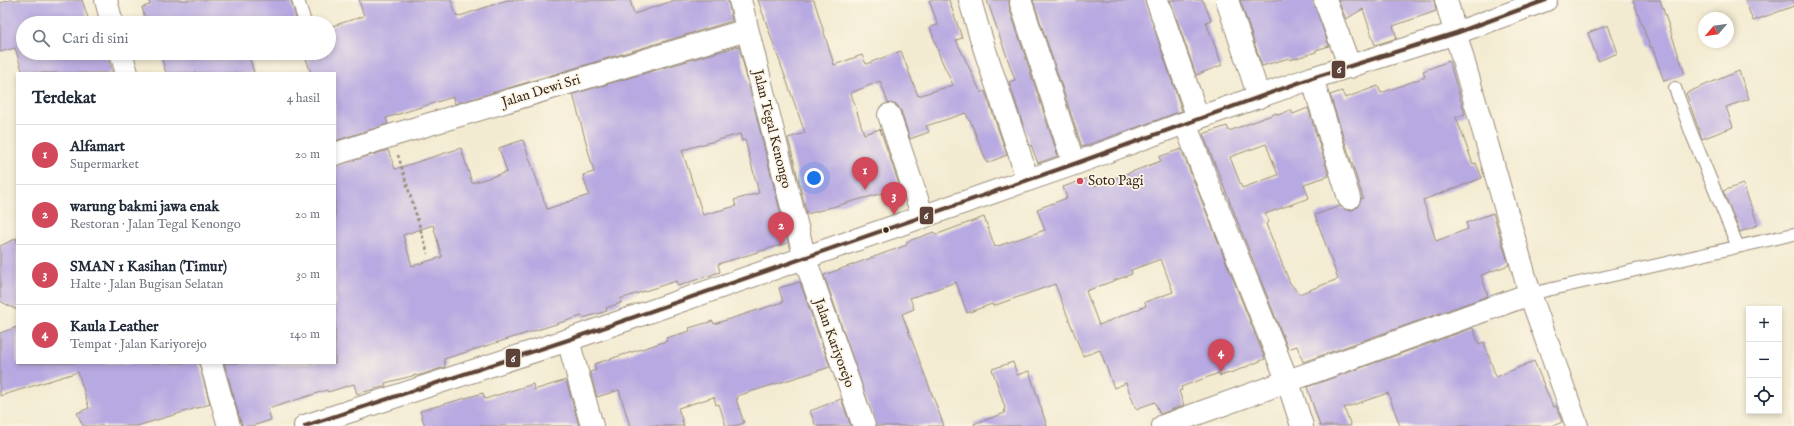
<!DOCTYPE html>
<html lang="id">
<head>
<meta charset="utf-8">
<style>
	:root { --surface:#fff; --page:#f2f2f3; --text:#1f2937; --muted:#747a83; --line:#e0e1e3; --accent:#d1495b }
	body { margin:0; font-family:"IM FELL English",serif; background:var(--page); color:var(--text) }
	.controls { position:absolute; right:12px; bottom:12px; display:grid; overflow:hidden; border-radius:0px; box-shadow:0 2px 6px #0003 }
	.controls button { width:36px; height:36px; display:grid; place-items:center; padding:0; border:0; border-bottom:1px solid var(--line); background:var(--surface); color:var(--text); font:20px sans-serif }
	.compass { position:absolute; left:1698px; top:12px; width:36px; height:36px; border-radius:50%; background:var(--surface); box-shadow:0 2px 6px #0003; rotate:241deg }
	.you { position:absolute; left:814px; top:178px; width:14px; height:14px; margin:-10px; border:3px solid #fff; border-radius:50%; background:#1a73e8; box-shadow:0 0 0 6px #1a73e833 }
	.badge { display:grid; place-items:center; width:26px; height:26px; border-radius:50%; background:var(--accent); color:#fff; font-size:13px; font-weight:700 }
	.pin { position:absolute; translate:-50% -33px; filter:drop-shadow(0 1px 2px #0008) }
	.pin::after { content:''; position:absolute; top:21px; width:14px; height:12px; background:inherit; clip-path:polygon(0 0,100% 0,50% 100%) }
	.list { margin:0; padding:0; list-style:none }
	h2 { display:flex; justify-content:space-between; align-items:center; height:52px; margin:0; padding:0 16px; font-size:17px }
	h2 small { font-size:13px; font-weight:400; color:var(--muted) }
	.list li { display:grid; grid-template-columns:26px 1fr auto; gap:12px; align-items:center; box-sizing:border-box; height:60px; padding:0 16px; border-top:1px solid var(--line) }
	.list b { display:block; font-size:15px; white-space:nowrap }
	.list p { margin:0; font-size:13px; white-space:nowrap; color:var(--muted) }
	.list em { font-size:13px; font-style:normal; color:var(--muted) }
	.icon { flex:none; width:22px; height:22px; fill:none; stroke:currentColor; stroke-width:2; stroke-linecap:round; stroke-linejoin:round }
	.map { position:relative; flex:none; width:1794px; height:426px; overflow:hidden }
	.search { position:absolute; background:var(--surface); box-shadow:0 2px 6px #0003; left:16px; top:16px; width:320px; height:44px; display:flex; align-items:center; gap:10px; box-sizing:border-box; padding:0 14px; border-radius:22px; color:var(--muted); font-size:15px }
	.panel { position:absolute; background:var(--surface); box-shadow:0 2px 6px #0003; left:16px; top:72px; width:320px; height:292px; border-radius:0px }
	.map>svg:first-child { display:block }
	.building { fill:#b7a9e1; fill-rule:evenodd }
	.lines { fill:none; stroke-linecap:round; stroke-linejoin:round }
	.service-casing { stroke:#978a78; stroke-width:14 }
	.minor-casing { stroke:#978a78; stroke-width:24 }
	.tertiary-casing { stroke:#978a78; stroke-width:24 }
	.path { stroke:#978a78; stroke-width:2.5; stroke-dasharray:3 3; stroke-linecap:butt }
	.service { stroke:#fff; stroke-width:12 }
	.minor { stroke:#fff; stroke-width:22 }
	.tertiary { stroke:#fff; stroke-width:22 }
	.bus-1-casing { stroke:#fcf5e5; stroke-width:7 }
	.bus-1 { stroke:#5c4238; stroke-width:4 }
	.poi-dot { fill:#d1495b; stroke:#fcf5e5; stroke-width:1.5 }
	.bus-dot { fill:#3b2a1e; stroke:#fcf5e5; stroke-width:1.5 }
	.labels { text-anchor:middle; dominant-baseline:central; stroke-width:3.5; stroke-linejoin:round; paint-order:stroke }
	.street-label { font-size:14px; fill:#3b2a1e; stroke:#fcf5e5 }
	.poi-label { font-size:14px; fill:#3b2a1e; stroke:#fcf5e5; text-anchor:start }
	.line-badge { stroke:#fcf5e5; stroke-width:1.5 }
	.badge-label { font-size:11px; text-anchor:middle; font-weight:bold; fill:#fff }
</style>
</head>
<body>
<div class="map">
<svg width="1794" height="426" viewBox="0 0 1794 426">
	<rect width="100%" height="100%" fill="#fcf5e5"/>
	<filter id="ink" filterUnits="userSpaceOnUse"><feTurbulence type="fractalNoise" baseFrequency=".025" numOctaves="2"/><feDisplacementMap in="SourceGraphic" scale="8" xChannelSelector="R" yChannelSelector="G"/><feConvolveMatrix kernelMatrix="1 2 1 2 8 2 1 2 1" color-interpolation-filters="sRGB"/></filter>
	<filter id="wash" filterUnits="userSpaceOnUse"><feTurbulence type="fractalNoise" baseFrequency=".012" numOctaves="4" result="noise"/><feDisplacementMap in="SourceGraphic" scale="16" xChannelSelector="R" yChannelSelector="G"/><feGaussianBlur stdDeviation="0.9" result="paint"/><feColorMatrix in="noise" values="0 0 0 0 0 0 0 0 0 0 0 0 0 0 0 0 0 1.4 0 .05"/><feComposite in="paint" operator="in"/></filter>
	<g filter="url(#wash)">
		<rect width="100%" height="100%" fill="#f3ebd1"/>
		<g id="blocks">
			<path class="building" d="M9 0H82L89 21 96 19 98 23H23V53H107L113 73H23L15 48 0 52V3Z
				M149 0H291L296 18 279 23H146L142 7 150 5Z
				M359 0H451L457 17 507 0H630L634 14 675 0H728L732 21 455 104 453 97 386 118 388 124 335 141V73H311L304 53H329V27L364 16Z
				M758 0H814L834 65 862 55 866 64 901 51 918 96 953 85 940 57 930 27 938 25 929 0H949L962 38 956 40 981 93 985 91 1007 155 987 163 970 120 969 121 966 113 926 126 929 132 910 139 901 111 897 105 888 103 880 81 851 93 864 134 880 129 902 193 892 197 890 191 807 214 788 138 805 133Z
				M987 0H1009V7L1058 156 1038 163 1031 145 1030 146 1009 82 1015 80Z
				M1033 0H1145L1182 111 1082 147Z
				M1170 0H1203L1211 20 1206 22 1222 65 1196 75Z
				M1240 0H1313L1329 46 1316 50V52L1290 60 1289 58 1262 66Z
				M1338 0H1434L1436 11 1393 26 1397 38 1375 45 1363 9 1346 19Z
				M1633 0H1660L1685 74 1664 81 1652 47H1650Z
				M1745 0H1794V6L1753 21Z
				M1608 25 1618 53 1598 61 1588 33Z
				M739 46 788 243 718 264 720 272 678 286 676 281 620 299 621 303 606 308 607 311 583 318 582 316 444 359 445 367 417 376 416 375 385 383 386 386 357 394 354 384 328 392 327 390 268 409 271 420 252 426H242L224 363H335V166L388 150 395 169 461 148 472 183 507 172 499 148 523 140 547 209 589 195 583 175 594 172 573 94ZM740 134 742 141 745 140 759 193 734 200 736 206 703 215 682 150ZM433 225 442 257 412 266 403 235Z
				M160 53H248L254 73H166Z
				M1449 61 1465 114 1456 117 1473 164 1476 163 1482 178 1423 200 1436 241 1468 229 1466 223 1493 213 1509 265 1481 275 1488 296 1303 362 1297 346 1288 349 1203 134 1227 126 1229 131 1277 113 1278 115 1291 110 1293 114 1308 108 1329 176 1304 184 1309 198 1265 214 1269 222 1266 224 1290 283 1299 294 1338 279 1315 215 1340 206 1346 210H1353L1358 206 1361 199 1363 198 1330 95 1342 91 1345 98 1378 86 1381 93 1425 77 1423 71ZM1266 144 1278 175 1242 188 1230 157Z
				M1739 71 1749 99 1726 107 1733 127 1702 139 1686 93Z
				M1181 149 1265 359 1236 371 1220 376 1219 373 1181 387 1182 390 1179 391 1184 405 1160 414 1155 402 1136 409 1126 383 1114 388 1100 350 1083 356 1055 284 993 306 992 304 967 313 956 282 910 298 914 309 902 314 944 426H876L824 275 907 245 906 242 934 232 935 235 984 217 995 247 1045 230 1037 209 1067 198 1063 187 1091 177 1094 186 1161 161 1159 157ZM1161 259 1173 292 1145 302 1146 306 1099 325 1086 291 1132 274 1131 270Z
				M1743 184 1758 225 1740 232 1723 191Z
				M17 238V310L0 301V246Z
				M800 282 830 367 737 396 738 399H736L744 423 734 426H726L719 404 716 405 714 397 678 408 684 426H630L619 390 597 397 590 372 596 370 594 364 667 341 666 338 690 331 689 328 713 321 714 324 783 302 779 288Z
				M17 327V363H199L210 404 137 426H83L77 413 89 408 78 372 0 396V333Z
				M1473 328 1479 344 1484 342 1496 377 1534 361 1553 407 1556 406 1562 422 1553 426H1400L1388 393 1344 408 1351 426H1320L1307 387Z
				M1013 362 1017 375 1029 371 1047 426H974V424L1005 413 1004 409 1005 408 992 369Z
				M566 380 579 426H425L420 411 483 393 485 399 533 384 534 390Z
				M841 399 851 426H816L810 411Z"/>
		</g>
	</g>
	<g filter="url(#ink)">
		<use href="#blocks" fill-opacity="0" stroke="#978a78" stroke-width="1"/>
		<g class="lines">
			<defs>
				<path id="service" d="M298 0 304 19
					M1675 88 1691 132 1738 247
					M1530 294 1794 234"/>
				<path id="minor" d="M740 0 805 259 864 426
					M970 0C986 61 1010 119 1027 179
					M1157 0 1198 118
					M1227 0 1259 97
					M1325 0 1350 67
					M1446 0 1530 294 1577 426
					M1021 3 1074 164
					M1312 78 1349 198
					M889 115 923 217
					M1185 123 1209 186 1288 382 1302 426
					M335 154 393 135 747 30
					M568 340 592 426
					M1163 426 1530 294"/>
				<path id="tertiary" d="M106 0 112 23
					M121 53 127 73
					M211 363 229 426
					M305 426 568 340 1074 164 1198 118 1312 78 1456 33 1546 0"/>
			</defs>
			<use href="#service" class="service-casing"/>
			<use href="#minor" class="minor-casing"/>
			<use href="#tertiary" class="tertiary-casing"/>
			<path class="path" d="M398 155 428 254"/>
			<use href="#service" class="service"/>
			<use href="#minor" class="minor"/>
			<use href="#tertiary" class="tertiary"/>
			<defs>
				<path id="bus-1" d="M305 426 568 340 1074 164 1312 78 1456 33 1546 0"/>
			</defs>
			<use href="#bus-1" class="bus-1-casing"/>
			<use href="#bus-1" class="bus-1"/>
		</g>
	</g>
	<circle class="poi-dot" cx="1080" cy="181" r="4"/>
	<circle class="bus-dot" cx="886" cy="230" r="3.5"/>
	<g class="labels">
		<g class="street-label">
			<text transform="translate(541 91) rotate(-17)">Jalan Dewi Sri</text>
			<text transform="translate(772 129) rotate(76)">Jalan Tegal Kenongo</text>
			<text transform="translate(834 343) rotate(70)">Jalan Kariyorejo</text>
		</g>
		<g class="poi-label">
			<text x="1088" y="181">Soto Pagi</text>
		</g>
	</g>
	<g class="line-badge">
		<rect x="1331" y="60" width="15" height="19" rx="4" fill="#5c4238"/>
		<rect x="919" y="206" width="15" height="19" rx="4" fill="#5c4238"/>
		<rect x="505" y="348" width="16" height="20" rx="4" fill="#5c4238"/>
	</g>
	<g class="badge-label">
		<text x="1339" y="73">6</text>
		<text x="926" y="219">6</text>
		<text x="513" y="362">6</text>
	</g>
</svg>
<div class="controls">
<button>+</button>
<button>−</button>
<button><svg class="icon" aria-label="locate" viewBox="0 0 24 24"><circle cx="12" cy="12" r="6"/><path d="M12 2v4M12 18v4M2 12h4M18 12h4"/></svg></button>
</div>
<svg class="compass" viewBox="-18 -18 36 36"><path d="M0-13l5 13h-10z" fill="#e53935"/><path d="M0 13l5-13h-10z" fill="#747a83"/></svg>
<div class="you"></div>
<div class="pin badge" style="left:865px;top:190px">1</div>
<div class="pin badge" style="left:781px;top:245px">2</div>
<div class="pin badge" style="left:894px;top:215px">3</div>
<div class="pin badge" style="left:1221px;top:372px">4</div>
<div class="search"><svg class="icon" aria-label="search" viewBox="0 0 24 24"><circle cx="10" cy="10" r="6"/><path d="M15 15l6 6"/></svg>Cari di sini</div>
<section class="panel">
<h2>Terdekat<small>4 hasil</small></h2>
<ul class="list">
<li><span class="badge">1</span><div><b>Alfamart</b><p>Supermarket</p></div><em>20 m</em></li>
<li><span class="badge">2</span><div><b>warung bakmi jawa enak</b><p>Restoran · Jalan Tegal Kenongo</p></div><em>20 m</em></li>
<li><span class="badge">3</span><div><b>SMAN 1 Kasihan (Timur)</b><p>Halte · Jalan Bugisan Selatan</p></div><em>30 m</em></li>
<li><span class="badge">4</span><div><b>Kaula Leather</b><p>Tempat · Jalan Kariyorejo</p></div><em>140 m</em></li>
</ul>
</section>
</div>
</body>
</html>
